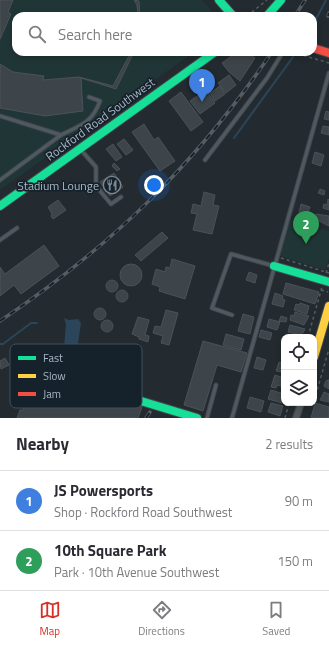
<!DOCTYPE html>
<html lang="en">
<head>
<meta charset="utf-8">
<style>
	:root { --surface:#fff; --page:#f2f2f3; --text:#2b2b33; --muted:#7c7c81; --line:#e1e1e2; --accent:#d93025 }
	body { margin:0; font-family:"Titillium Web",sans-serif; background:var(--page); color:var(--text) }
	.controls { position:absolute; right:12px; bottom:12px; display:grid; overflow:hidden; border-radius:8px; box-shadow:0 2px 6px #0003 }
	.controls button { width:36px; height:36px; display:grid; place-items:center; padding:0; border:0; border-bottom:1px solid var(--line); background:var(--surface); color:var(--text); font:20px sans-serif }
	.you { position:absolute; left:154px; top:185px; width:14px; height:14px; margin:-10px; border:3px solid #fff; border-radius:50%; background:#1a73e8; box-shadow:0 0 0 6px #1a73e833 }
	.badge { display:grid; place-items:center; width:26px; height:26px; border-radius:50%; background:var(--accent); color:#fff; font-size:13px; font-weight:700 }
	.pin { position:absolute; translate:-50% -33px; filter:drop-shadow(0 1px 2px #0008) }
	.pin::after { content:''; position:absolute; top:21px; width:14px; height:12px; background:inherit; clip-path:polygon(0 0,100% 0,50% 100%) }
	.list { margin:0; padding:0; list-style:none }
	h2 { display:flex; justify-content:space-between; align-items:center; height:52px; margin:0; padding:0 16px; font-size:17px }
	h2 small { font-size:13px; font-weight:400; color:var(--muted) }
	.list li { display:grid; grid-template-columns:26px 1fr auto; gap:12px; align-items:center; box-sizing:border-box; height:60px; padding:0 16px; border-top:1px solid var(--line) }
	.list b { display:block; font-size:15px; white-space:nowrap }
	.list p { margin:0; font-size:13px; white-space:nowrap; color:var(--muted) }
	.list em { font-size:13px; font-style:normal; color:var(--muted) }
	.icon { flex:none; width:22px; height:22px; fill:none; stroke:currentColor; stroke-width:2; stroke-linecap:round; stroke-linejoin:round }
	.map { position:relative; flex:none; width:329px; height:418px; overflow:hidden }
	.search { position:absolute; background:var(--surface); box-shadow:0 2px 6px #0003; left:12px; right:12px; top:12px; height:44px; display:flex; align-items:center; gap:10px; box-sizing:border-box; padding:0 14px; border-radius:12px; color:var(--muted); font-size:15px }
	.sheet { height:172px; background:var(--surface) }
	nav { display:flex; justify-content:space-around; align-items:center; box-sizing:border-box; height:56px; border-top:1px solid var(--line); background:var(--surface); font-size:11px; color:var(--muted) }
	nav a { display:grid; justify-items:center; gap:2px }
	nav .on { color:var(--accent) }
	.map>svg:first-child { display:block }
	.green { fill:#203636 }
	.water { fill:#2b455a }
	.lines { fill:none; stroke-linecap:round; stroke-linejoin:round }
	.stream { stroke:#2b455a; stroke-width:2 }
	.building { fill:#3e454a; stroke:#4a5258 }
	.lane-casing { stroke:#41484d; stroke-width:5 }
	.street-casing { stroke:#41484d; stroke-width:8 }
	.fast-casing { stroke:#41484d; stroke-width:10 }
	.slow-casing { stroke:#41484d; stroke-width:10 }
	.jam-casing { stroke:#41484d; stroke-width:10 }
	.path { stroke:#545d63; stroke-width:1.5; stroke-dasharray:3 3; stroke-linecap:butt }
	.lane { stroke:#515960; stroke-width:3 }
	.street { stroke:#515960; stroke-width:5.5 }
	.fast { stroke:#16e098; stroke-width:8 }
	.slow { stroke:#ffcf43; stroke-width:8 }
	.jam { stroke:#f24e42; stroke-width:8 }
	.rail-casing { stroke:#555d63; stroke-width:3.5 }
	.rail { stroke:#16222b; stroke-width:2; stroke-dasharray:6; stroke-linecap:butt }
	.labels { text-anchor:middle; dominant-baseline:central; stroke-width:3.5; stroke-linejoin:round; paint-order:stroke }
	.street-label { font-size:12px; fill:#a9b8c5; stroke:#16222b }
	.poi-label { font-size:12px; fill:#a9b8c5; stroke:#16222b; text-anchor:end }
	.key { fill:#16222b; stroke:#424f59; stroke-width:1 }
	.key-label { font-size:11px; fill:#a9b8c5 }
</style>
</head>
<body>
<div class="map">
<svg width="329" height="418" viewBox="0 0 329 418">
	<rect width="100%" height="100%" fill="#232b30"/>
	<path class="green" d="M0 0H202L217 16H16V52H194L0 190Z
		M290 220 329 231V258L325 270 280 256Z"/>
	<path class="water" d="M64 318 69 320 78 319 81 323 77 351 64 347 66 324Z"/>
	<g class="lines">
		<path class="stream" d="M313 25 326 0
			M234 138 293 57
			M0 344H3L31 323H37"/>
	</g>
	<path class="building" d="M0 0H13L8 12 11 14 0 39Z
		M134 0 139 1 140 16H138L137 5Z
		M131 52H134L116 89 81 78 83 111 45 116 0 108V64L13 72 44 76 43 80 79 77 113 86Z
		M237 52H250L248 53 255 58 240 81 229 72 222 63Z
		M229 75 236 85 226 93 218 83Z
		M220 86 225 94 215 101 210 93Z
		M206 90 215 103 200 114 190 101Z
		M181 92 203 122 191 131 169 101Z
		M326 111 329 112V120L324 119Z
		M144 124 154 140 158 137 175 161 160 171 132 132Z
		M323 126 329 127V135L321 133Z
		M124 139 133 150 126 155 117 144Z
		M113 144 122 157 116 161 106 149Z
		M315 152 324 155 321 166 312 163Z
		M114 163 120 169 117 171 112 166Z
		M114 173 123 187 110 196 100 182Z
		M320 189 325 191 324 195 318 193Z
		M204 192 215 195 213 205 219 206 212 234 193 230 197 214 191 213 193 204 201 206Z
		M328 199 329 200V210L323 208 324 204 327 205Z
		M58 200 66 210 53 219 51 216 52 214 48 207Z
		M301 204 310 207 307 215 299 213Z
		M316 214 329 216V226L315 219Z
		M162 232 168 238 141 261 135 255Z
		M44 245 59 266 21 294 14 285 0 296V267L5 274Z
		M172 259 195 266 185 299 159 291 160 287 152 284 156 269 165 272 166 267 170 268Z
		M120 275a11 11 0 1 1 22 0a11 11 0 1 1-22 0Z
		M249 272 257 275 255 283 246 280Z
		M106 286a6 6 0 1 1 12 0a6 6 0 1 1-12 0Z
		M286 283 319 292 315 304 283 294Z
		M116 296a6 6 0 1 1 12 0a6 6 0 1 1-12 0Z
		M275 293 283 296 282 299 285 300 283 307 272 304Z
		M300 303 309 306 307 314 294 310 296 304 299 305Z
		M94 314a6 6 0 1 1 12 0a6 6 0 1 1-12 0Z
		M166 310 178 313 169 345 161 343 163 336 153 333 155 326 161 327Z
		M295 312 309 316 304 325 290 320 291 315 294 316Z
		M243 314 254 317 250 334 238 331Z
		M281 316 287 318 286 322 279 321Z
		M138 317 149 320 145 335 149 336 148 342 139 339V337L132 334Z
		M269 319 280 322 277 330 267 327Z
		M101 326a6 6 0 1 1 12 0a6 6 0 1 1-12 0Z
		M290 325 305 329 303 333 302 332 301 335 288 332Z
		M261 330 272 333 270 340 259 337Z
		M226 334 244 339 241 350 223 345Z
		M203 341 247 353 241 372 217 365 203 411 184 405Z
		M257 357 266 360 263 370 254 368Z
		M5 358 9 365 1 369 0 361Z
		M279 362 284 364V371L282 372 276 371Z
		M275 375 284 378V387L277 385 276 388 271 387Z
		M33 379 110 404 112 397 142 407 138 418H17L20 410H23Z
		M328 380H329V389L324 386 326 381Z
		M271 390 284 394 282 403 268 399Z
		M324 392 329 394V402L320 400Z
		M250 397 264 401 261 412 247 408Z
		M271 403 283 406 280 416 268 412Z
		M315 403 329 407V418H311Z"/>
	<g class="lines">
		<defs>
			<path id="lane" d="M0 116 61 135 0 180
				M61 135C81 125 92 123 100 101L89 97
				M81 150 96 167V186L111 204 121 197
				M205 160 267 78 283 52
				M0 240 17 228
				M232 315 212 308 231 254 274 266
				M207 418 216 385
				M232 418 329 73"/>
			<path id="street" d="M296 418 301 403"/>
			<path id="fast" d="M219 0 233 16
				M267 16 281 0
				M0 206 215 52
				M274 266 329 282
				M131 398 197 418"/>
			<path id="slow" d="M314 357 329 306"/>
			<path id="jam" d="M313 48 329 53"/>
		</defs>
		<use href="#lane" class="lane-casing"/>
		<use href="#street" class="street-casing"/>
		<use href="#fast" class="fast-casing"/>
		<use href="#slow" class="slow-casing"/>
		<use href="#jam" class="jam-casing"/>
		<path class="path" d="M247 16 267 0
			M292 52 329 63
			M281 258 329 273
			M326 273 329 263
			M321 290 328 292
			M308 337 322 287
			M314 401 329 349
			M285 418 289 403"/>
		<use href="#lane" class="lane"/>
		<use href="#street" class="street"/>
		<use href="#fast" class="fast"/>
		<use href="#slow" class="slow"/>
		<use href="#jam" class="jam"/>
		<defs>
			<path id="rail" d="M295 16 305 0
				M328 16 329 13
				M0 321C113 245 195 165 272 52
				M146 418 150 412"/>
		</defs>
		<use href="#rail" class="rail-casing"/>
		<use href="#rail" class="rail"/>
	</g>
	<defs>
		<symbol id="restaurant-ring" viewBox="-11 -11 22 22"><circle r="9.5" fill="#16222b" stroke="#7a8791" stroke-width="1.5"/><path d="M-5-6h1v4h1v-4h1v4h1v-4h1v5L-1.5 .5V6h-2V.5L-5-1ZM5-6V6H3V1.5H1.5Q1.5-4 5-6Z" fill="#7a8791"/></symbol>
	</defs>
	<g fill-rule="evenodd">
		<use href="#restaurant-ring" x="102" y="175" width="20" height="20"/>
	</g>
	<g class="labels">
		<g class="street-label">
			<text transform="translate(100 119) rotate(-36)">Rockford Road Southwest</text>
		</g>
		<g class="poi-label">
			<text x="99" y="185">Stadium Lounge</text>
		</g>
	</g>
	<rect x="10" y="344" width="132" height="64" rx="6" class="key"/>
	<rect x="18" y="356" width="18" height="4" fill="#16e098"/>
	<rect x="18" y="374" width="18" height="4" fill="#ffcf43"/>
	<rect x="18" y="392" width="18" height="4" fill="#f24e42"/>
	<g class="key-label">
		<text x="43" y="362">Fast</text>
		<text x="43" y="380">Slow</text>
		<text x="43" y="398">Jam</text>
	</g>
</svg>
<div class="controls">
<button><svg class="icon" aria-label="locate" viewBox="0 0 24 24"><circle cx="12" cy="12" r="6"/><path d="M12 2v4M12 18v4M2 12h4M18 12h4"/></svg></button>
<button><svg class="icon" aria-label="layers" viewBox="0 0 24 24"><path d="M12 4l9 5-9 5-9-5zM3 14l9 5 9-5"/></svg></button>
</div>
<div class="you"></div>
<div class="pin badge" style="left:202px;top:102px;background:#3f7fe0">1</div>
<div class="pin badge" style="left:306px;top:244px;background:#2e9e5b">2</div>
<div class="search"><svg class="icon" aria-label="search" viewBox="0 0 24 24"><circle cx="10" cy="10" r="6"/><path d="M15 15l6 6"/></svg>Search here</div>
</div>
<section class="sheet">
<h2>Nearby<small>2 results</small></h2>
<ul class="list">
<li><span class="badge" style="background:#3f7fe0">1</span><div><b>JS Powersports</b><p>Shop · Rockford Road Southwest</p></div><em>90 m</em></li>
<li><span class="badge" style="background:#2e9e5b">2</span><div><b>10th Square Park</b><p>Park · 10th Avenue Southwest</p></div><em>150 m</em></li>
</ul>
</section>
<nav>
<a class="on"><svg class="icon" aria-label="map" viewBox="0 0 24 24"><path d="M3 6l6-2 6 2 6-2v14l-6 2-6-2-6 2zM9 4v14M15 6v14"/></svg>Map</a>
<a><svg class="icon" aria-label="directions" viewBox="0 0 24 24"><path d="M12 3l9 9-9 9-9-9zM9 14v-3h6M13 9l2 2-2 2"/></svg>Directions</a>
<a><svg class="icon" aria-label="saved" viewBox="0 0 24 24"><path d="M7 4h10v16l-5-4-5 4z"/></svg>Saved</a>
</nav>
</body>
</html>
